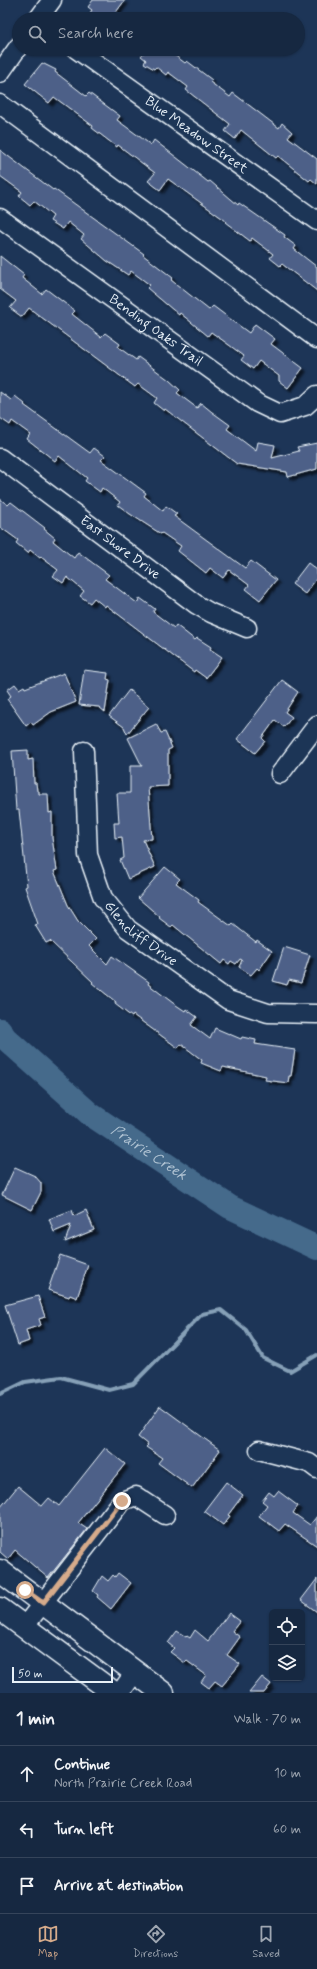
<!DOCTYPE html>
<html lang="en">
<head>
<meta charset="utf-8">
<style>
	:root { --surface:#162841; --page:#23344c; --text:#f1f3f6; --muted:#9ea6b1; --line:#35445a; --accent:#d6ab8b }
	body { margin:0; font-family:Mynerve,sans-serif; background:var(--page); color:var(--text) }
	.controls { position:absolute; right:12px; bottom:12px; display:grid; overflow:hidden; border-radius:6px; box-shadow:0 1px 3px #0004 }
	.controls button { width:36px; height:36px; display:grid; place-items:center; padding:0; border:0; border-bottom:1px solid var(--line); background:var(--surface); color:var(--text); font:20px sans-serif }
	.scale { position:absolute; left:12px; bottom:10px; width:101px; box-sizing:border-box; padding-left:4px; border:2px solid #e8f1f8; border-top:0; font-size:11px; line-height:14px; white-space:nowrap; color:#e8f1f8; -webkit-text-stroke:3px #1d3557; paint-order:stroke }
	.stop { position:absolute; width:12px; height:12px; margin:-9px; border:3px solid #d6ab8b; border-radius:50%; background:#fff }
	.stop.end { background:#d6ab8b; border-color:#fff; box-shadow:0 1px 4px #0008 }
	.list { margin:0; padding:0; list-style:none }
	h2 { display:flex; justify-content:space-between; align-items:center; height:52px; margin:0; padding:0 16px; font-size:17px }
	h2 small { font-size:13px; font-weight:400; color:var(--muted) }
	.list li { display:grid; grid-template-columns:26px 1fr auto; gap:12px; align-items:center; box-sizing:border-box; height:56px; padding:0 16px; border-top:1px solid var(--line) }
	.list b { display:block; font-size:15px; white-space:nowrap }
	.list p { margin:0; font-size:13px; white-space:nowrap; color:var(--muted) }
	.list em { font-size:13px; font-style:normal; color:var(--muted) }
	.icon { flex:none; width:22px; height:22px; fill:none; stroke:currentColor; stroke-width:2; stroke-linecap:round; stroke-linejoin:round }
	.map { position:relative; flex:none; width:317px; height:1693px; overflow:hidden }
	.search { position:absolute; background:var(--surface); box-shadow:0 1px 3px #0004; left:12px; right:12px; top:12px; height:44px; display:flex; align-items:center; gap:10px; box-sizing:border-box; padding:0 14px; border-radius:22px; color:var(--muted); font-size:15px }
	.sheet { height:220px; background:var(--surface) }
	nav { display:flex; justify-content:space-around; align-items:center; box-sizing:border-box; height:56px; border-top:1px solid var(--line); background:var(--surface); font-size:11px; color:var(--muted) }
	nav a { display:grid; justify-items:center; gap:2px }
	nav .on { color:var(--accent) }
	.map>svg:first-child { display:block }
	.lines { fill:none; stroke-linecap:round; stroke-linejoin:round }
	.stream { stroke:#86a0b7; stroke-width:4 }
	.river { stroke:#456a8b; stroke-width:24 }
	.building { fill:#4e6188; stroke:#e8f1f8; filter:url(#shadow) }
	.minor-casing { stroke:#e8f1f8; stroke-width:21 }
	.major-casing { stroke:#e8f1f8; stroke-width:25 }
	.minor { stroke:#1d3557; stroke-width:18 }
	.major { stroke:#1d3557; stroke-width:22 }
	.route { stroke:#d6ab8b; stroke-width:5 }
	.labels { text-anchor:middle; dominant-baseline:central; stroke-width:3.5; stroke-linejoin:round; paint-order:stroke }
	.street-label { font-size:14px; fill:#e8f1f8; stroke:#1d3557 }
	.water-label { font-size:15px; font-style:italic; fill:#afc2d2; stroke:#1d3557 }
</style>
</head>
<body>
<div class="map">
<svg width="317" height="1693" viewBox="0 0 317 1693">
	<defs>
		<filter id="shadow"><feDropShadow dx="3.5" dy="3.5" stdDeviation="1" flood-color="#0009"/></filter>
	</defs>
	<rect width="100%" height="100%" fill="#1d3557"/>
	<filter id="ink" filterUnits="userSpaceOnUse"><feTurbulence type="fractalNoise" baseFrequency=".025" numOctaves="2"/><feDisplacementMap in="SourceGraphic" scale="8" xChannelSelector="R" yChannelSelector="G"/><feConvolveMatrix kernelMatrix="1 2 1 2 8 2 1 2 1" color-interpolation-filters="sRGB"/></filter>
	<g filter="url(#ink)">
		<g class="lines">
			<path class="stream" d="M0 1394 25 1382 61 1377 109 1390 133 1384 202 1314 221 1310 246 1330 263 1358 290 1371 317 1355"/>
			<path class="river" id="s1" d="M0 1030 5 1038 90 1114 230 1207 317 1248"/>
		</g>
		<path class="building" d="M93 0H125L111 19H86L92 10 88 7Z
			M147 49H166L185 63 187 61 212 80 210 82 230 97 233 93 279 128 282 123 292 132 288 137 317 159V184L311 179 309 181 278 156 276 158 241 130 235 139 225 131 230 124 186 90 188 87 168 72 166 75 156 67 154 69 144 63 146 60 141 56Z
			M42 63 56 70 55 72 86 96 89 93 120 116 117 120 151 145 154 140 203 178 208 182 210 181 238 205 239 203 285 235 284 237 296 246 294 249 317 267V291L282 264 280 266 270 258 273 254 252 238 250 241 225 222 226 221 168 179 160 190 148 181 155 173 118 145 117 147 92 128 93 126 54 97 49 103 25 84Z
			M0 150 53 190 54 189 144 254 143 255 173 278 171 280 209 310 213 306 249 333 255 324 275 339 271 344 303 368 288 388 279 381V376L259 361 253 369 241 360 244 356 225 342 211 332 208 336 180 313 179 315 147 288 150 285 131 271 128 275 107 261 81 239 84 235 68 222 63 229 50 221 53 216 34 201 30 205 19 196 22 192 0 176Z
			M0 256 24 275 22 278 42 294 46 289 75 311 72 314 101 337 105 333 120 344 118 347 136 360 138 357 169 380 180 390 177 393 197 408 201 403 212 412 230 425 227 429 256 451 258 442 275 445 272 458 299 451 297 447 317 443V469L288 477 287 472 237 464 165 409 164 411 154 403 157 398 138 384 135 387 29 308 22 317 10 308 16 301 0 289Z
			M0 392 11 400 15 396 25 404 24 405 90 453 94 448 105 456 101 460 146 493 144 496 163 511 166 506 177 514 174 516 245 568 251 561 276 580 260 600 246 589 249 585 229 570 223 578 210 568 206 573 178 551 181 546 162 533 161 534 130 514 118 505 120 502 102 488 100 492 85 481 87 478 59 456 55 461 27 439 30 434 12 421 10 425 0 418Z
			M0 499 8 505 11 502 45 528 44 529 55 538 53 541 74 558 78 552 109 575 105 579 137 603 140 598 155 609 153 612 174 628 176 625 195 640 197 638 211 647 210 649 222 657 206 678 195 670 194 672 106 605 105 607 94 598 90 603 80 596 84 591 67 577 63 583 53 576 58 570 41 557 40 558 30 550 28 553 16 543 18 540 0 527Z
			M308 563 317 570V578L305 594 292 584Z
			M84 670 108 673 107 679 110 680 105 712 99 707 79 705Z
			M64 673 76 702 51 712 33 725 31 722 26 726 7 699 11 696 7 690 15 684 19 689 24 686 25 688Z
			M282 680 298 692 285 712 292 717 284 727 275 720 262 738 265 741 255 753 237 739Z
			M129 690 149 707 127 734 124 727 109 716Z
			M156 724 161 733 165 732 172 748 168 750V786L148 787 152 839 143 840 155 867 128 879 120 860 124 858 122 837 115 838 114 823H119L117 793H130V766H142L128 738Z
			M28 750V760L33 759 34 783H36L37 791H39V794H48L49 813 52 812V838L57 870 54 871 68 905 78 921 96 939 89 946 107 964 112 956 149 982 148 984 173 1003 185 1011 186 1009 197 1017 191 1025 210 1039 215 1028 241 1039 242 1037 256 1040 255 1044 295 1050 291 1076H289L288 1083 265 1080 266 1076 223 1067 221 1071 201 1063 202 1060 181 1044 178 1048 133 1015 132 1017 115 1004 116 1002 92 983 93 982 50 941 46 943 35 925 38 924 25 887 27 886 19 810H16L12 751Z
			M165 867 180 879 176 883 199 900 198 902 231 926 233 924 256 942 257 940 272 951 259 970 257 968 251 975 239 967 242 960 240 959 236 964 231 961 229 964 224 960 221 964 173 925 171 927 159 918 160 917 138 898Z
			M284 947 310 955 301 983 289 980 287 985 273 981Z
			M15 1167 35 1176 41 1183V1192L32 1210 2 1195Z
			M72 1210 74 1216 86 1210 94 1230 65 1242 71 1225 54 1232 49 1219Z
			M60 1255 88 1265 77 1298 70 1295 69 1297 48 1290Z
			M38 1296 45 1317 39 1319 41 1325 26 1330 29 1341 18 1345 5 1305Z
			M160 1406 220 1450 192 1488 158 1463 162 1458 146 1447 148 1445 138 1437Z
			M105 1448 125 1464 78 1523 87 1529 48 1578 15 1550 8 1559 0 1552V1508L18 1486 42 1506 49 1498 59 1506Z
			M226 1482 243 1495 228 1515 230 1516 223 1525 204 1511Z
			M278 1491 298 1506 293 1513 310 1525 317 1516V1546L285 1524 279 1531 259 1516 267 1505 262 1501 269 1492 274 1496Z
			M118 1573 131 1583 111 1609 97 1597 98 1595 93 1591 102 1576 108 1581 113 1575 115 1577Z
			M317 1579V1612L301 1600Z
			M229 1613 240 1621 232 1631 240 1637 227 1655 240 1664 222 1686 215 1681 209 1688 201 1682 206 1675 187 1661 185 1663 170 1652 174 1648 168 1643 177 1631 186 1637 187 1636 190 1638 195 1630 208 1641Z
			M262 1677 271 1684 264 1693H249Z"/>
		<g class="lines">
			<defs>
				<g id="minor">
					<path d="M38 19 52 0"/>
					<path id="s2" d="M76 49 317 221"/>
					<path d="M0 73 19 46"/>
					<path d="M0 104 317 339"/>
					<path id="s3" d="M0 218 257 403 280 414 305 406 317 395"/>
					<path id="s4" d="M0 458 197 605 211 613 247 628"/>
					<path id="s5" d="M84 751 88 855 103 898 128 929 228 1000 268 1013 317 1014"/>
					<path d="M280 774 317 725"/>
					<path d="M259 1450 309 1463 317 1469"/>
					<path d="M24 1627 122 1501 136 1496 165 1515"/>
					<path d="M120 1693 135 1672"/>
				</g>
				<path id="major" d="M0 1571 163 1693
					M0 1609 114 1693"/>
			</defs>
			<use href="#minor" class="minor-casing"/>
			<use href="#major" class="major-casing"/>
			<use href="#minor" class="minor"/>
			<use href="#major" class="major"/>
		</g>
	</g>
	<g class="lines" filter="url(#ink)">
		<path class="route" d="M25 1590 43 1603 122 1501"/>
	</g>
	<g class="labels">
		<g class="street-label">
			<text stroke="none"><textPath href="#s2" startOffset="148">Blue Meadow Street</textPath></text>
			<text stroke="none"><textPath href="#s3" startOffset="192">Bending Oaks Trail</textPath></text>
			<text stroke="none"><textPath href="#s4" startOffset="150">East Shore Drive</textPath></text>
			<text stroke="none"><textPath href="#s5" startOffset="202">Glencliff Drive</textPath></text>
		</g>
		<g class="water-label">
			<text stroke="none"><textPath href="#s1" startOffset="194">Prairie Creek</textPath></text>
		</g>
	</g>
</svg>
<div class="controls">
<button><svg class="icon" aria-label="locate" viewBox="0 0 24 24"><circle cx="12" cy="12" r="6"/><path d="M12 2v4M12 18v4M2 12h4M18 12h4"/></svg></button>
<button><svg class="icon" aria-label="layers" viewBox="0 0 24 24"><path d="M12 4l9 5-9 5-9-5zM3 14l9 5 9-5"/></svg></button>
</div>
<div class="scale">50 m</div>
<div class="stop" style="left:25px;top:1590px"></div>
<div class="stop end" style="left:122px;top:1501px"></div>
<div class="search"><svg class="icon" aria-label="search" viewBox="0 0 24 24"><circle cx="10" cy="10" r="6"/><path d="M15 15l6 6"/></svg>Search here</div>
</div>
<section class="sheet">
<h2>1 min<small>Walk · 70 m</small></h2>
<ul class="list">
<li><svg class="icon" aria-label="ahead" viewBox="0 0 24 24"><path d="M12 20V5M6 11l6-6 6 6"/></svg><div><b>Continue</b><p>North Prairie Creek Road</p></div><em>10 m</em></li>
<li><svg class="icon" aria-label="left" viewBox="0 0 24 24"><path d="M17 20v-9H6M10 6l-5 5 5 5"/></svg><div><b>Turn left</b></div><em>60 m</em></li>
<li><svg class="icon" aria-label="arrive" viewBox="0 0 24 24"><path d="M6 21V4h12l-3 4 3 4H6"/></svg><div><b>Arrive at destination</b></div></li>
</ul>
</section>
<nav>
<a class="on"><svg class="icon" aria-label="map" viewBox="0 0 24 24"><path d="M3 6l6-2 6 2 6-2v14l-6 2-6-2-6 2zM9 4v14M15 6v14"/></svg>Map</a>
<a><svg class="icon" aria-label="directions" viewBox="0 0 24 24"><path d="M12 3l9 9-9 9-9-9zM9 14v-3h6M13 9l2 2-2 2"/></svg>Directions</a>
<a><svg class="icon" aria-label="saved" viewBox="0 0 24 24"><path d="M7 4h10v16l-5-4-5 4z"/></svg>Saved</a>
</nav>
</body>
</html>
